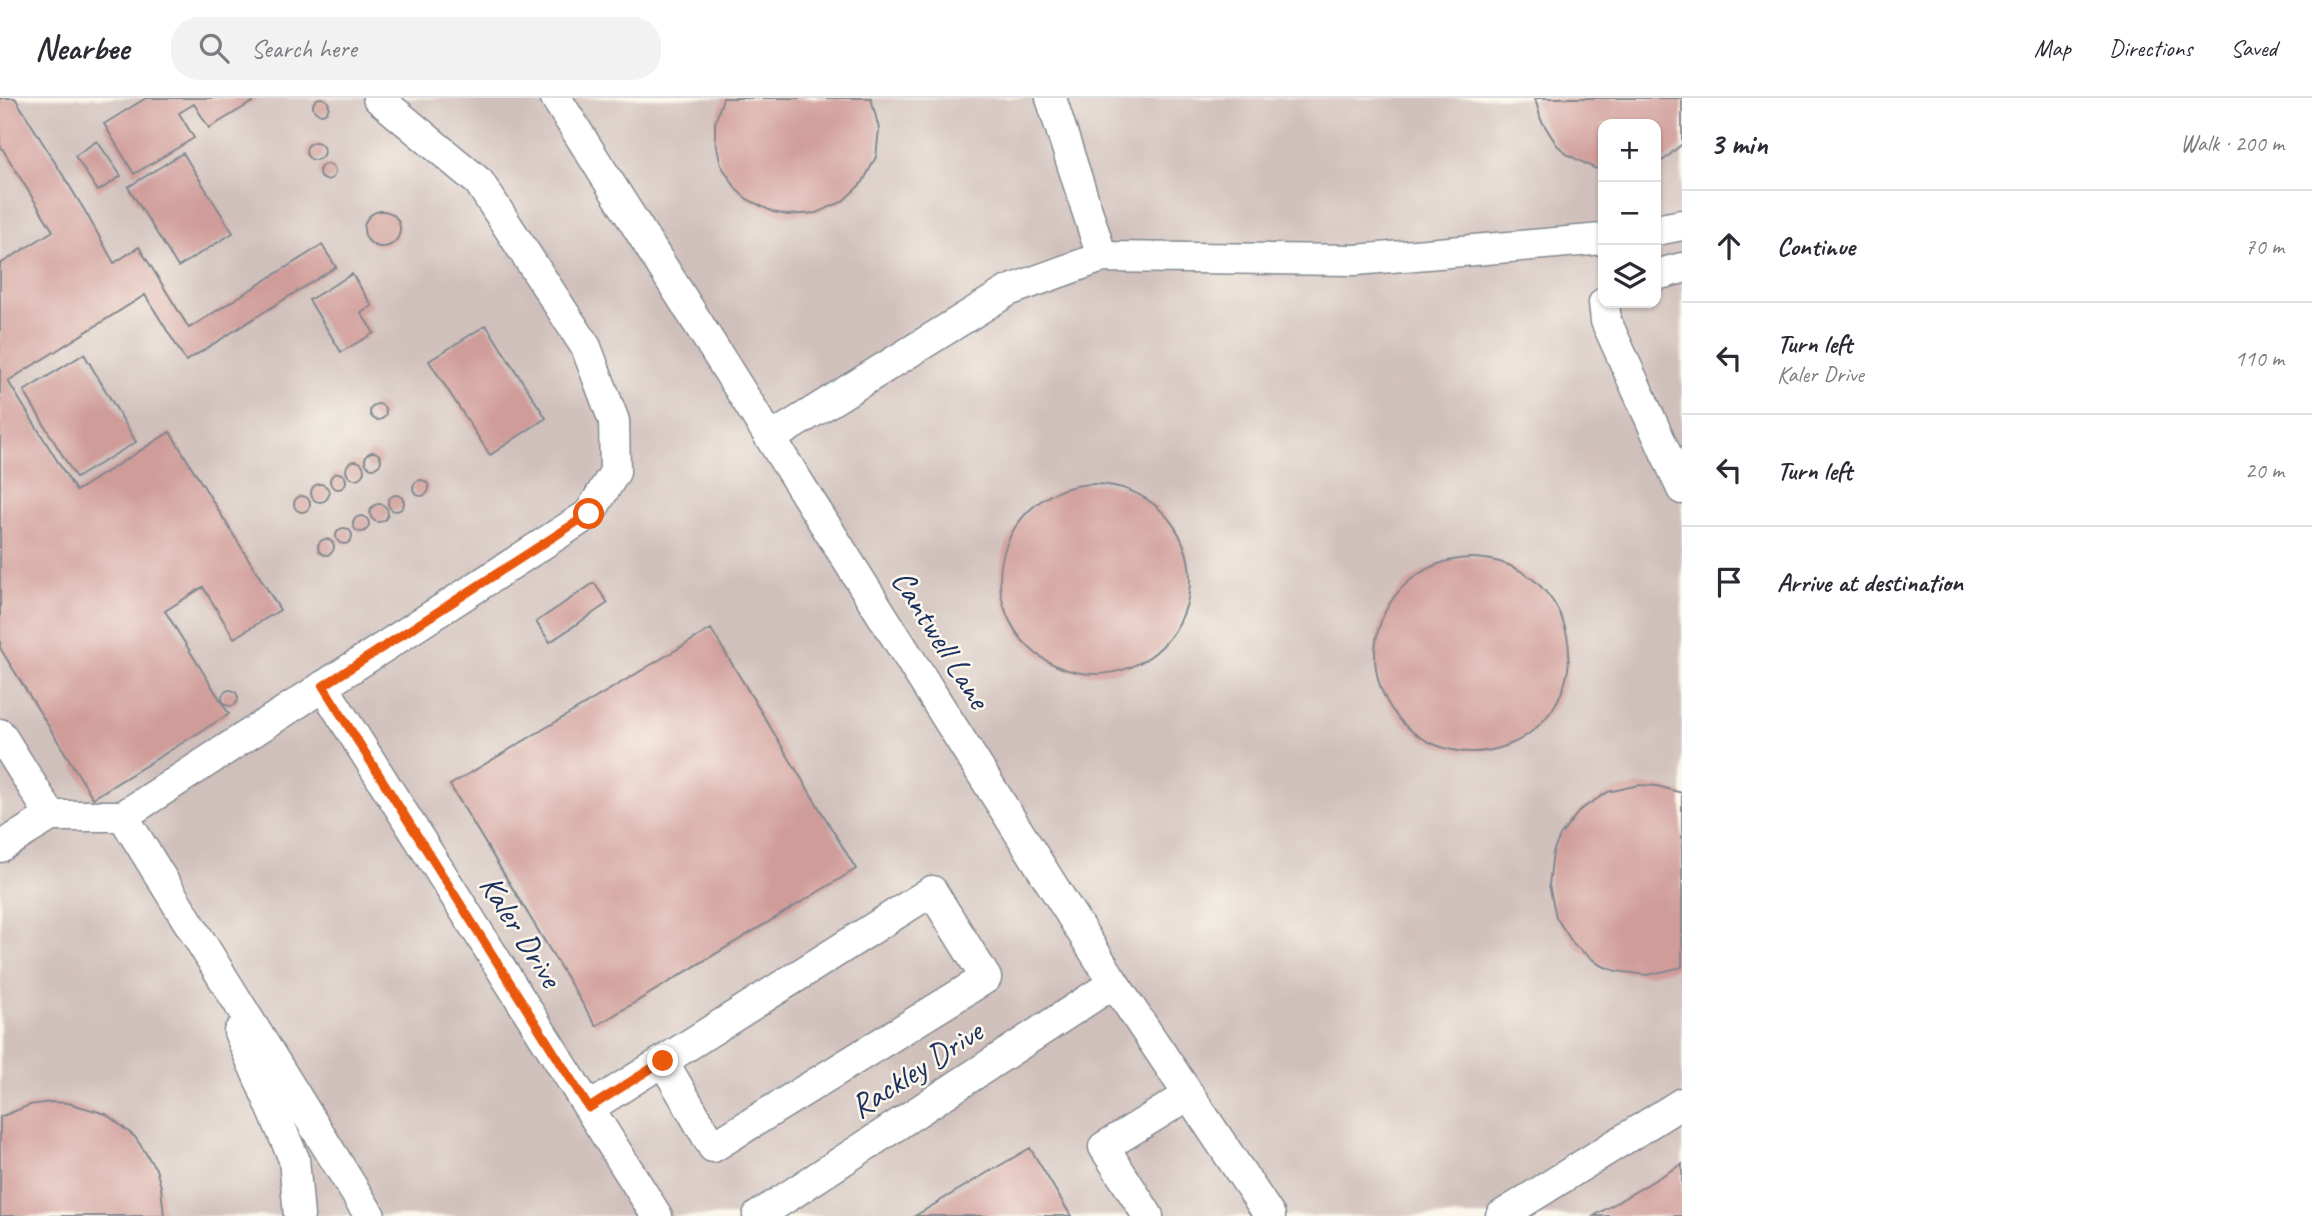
<!DOCTYPE html>
<html lang="en">
<head>
<meta charset="utf-8">
<style>
	:root { --surface:#fff; --page:#f2f2f3; --text:#2b2b33; --muted:#7c7c81; --line:#e1e1e2 }
	body { margin:0; font-family:Caveat,sans-serif; background:var(--page); color:var(--text) }
	.controls { position:absolute; right:21px; top:21px; display:grid; overflow:hidden; border-radius:14px; box-shadow:0 2px 5px #0004 }
	.controls button { width:63px; height:63px; display:grid; place-items:center; padding:0; border:0; border-bottom:2px solid var(--line); background:var(--surface); color:var(--text); font:35px sans-serif }
	.stop { position:absolute; width:21px; height:21px; margin:-16px; border:5px solid #ea580c; border-radius:50%; background:#fff }
	.stop.end { background:#ea580c; border-color:#fff; box-shadow:0 2px 7px #0008 }
	.list { margin:0; padding:0; list-style:none }
	h2 { display:flex; justify-content:space-between; align-items:center; height:91px; margin:0; padding:0 28px; font-size:30px }
	h2 small { font-size:23px; font-weight:400; color:var(--muted) }
	.list li { display:grid; grid-template-columns:46px 1fr auto; gap:21px; align-items:center; box-sizing:border-box; height:112px; padding:0 28px; border-top:2px solid var(--line) }
	.list b { display:block; font-size:26px; white-space:nowrap }
	.list p { margin:0; font-size:23px; white-space:nowrap; color:var(--muted) }
	.list em { font-size:23px; font-style:normal; color:var(--muted) }
	.icon { flex:none; width:38px; height:38px; fill:none; stroke:currentColor; stroke-width:2; stroke-linecap:round; stroke-linejoin:round }
	.map { position:relative; flex:none; width:1682px; height:1118px; overflow:hidden }
	header { display:flex; align-items:center; gap:42px; box-sizing:border-box; height:98px; padding:0 35px; background:var(--surface); border-bottom:2px solid var(--line) }
	header strong { font-size:33px }
	nav { display:flex; gap:38px; margin-inline-start:auto; font-size:24px }
	.search { width:490px; height:63px; background:var(--page); display:flex; align-items:center; gap:18px; box-sizing:border-box; padding:0 24px; border-radius:28px; color:var(--muted); font-size:26px }
	main { display:flex }
	aside { flex:1; background:var(--surface) }
	.map>svg:first-child { display:block }
	.industrial { fill:#d0c0bc; fill-rule:evenodd }
	.building { fill:#d09c9a }
	.lines { fill:none; stroke-linecap:round; stroke-linejoin:round }
	.minor-casing { stroke:#848990; stroke-width:33 }
	.minor { stroke:#fff; stroke-width:30 }
	.route { stroke:#ea580c; stroke-width:9 }
	.labels { text-anchor:middle; dominant-baseline:central; stroke-width:5; stroke-linejoin:round; paint-order:stroke }
	.street-label { font-size:33px; fill:#1b2f5e; stroke:#fbf7ec }
</style>
</head>
<body>
<header>
<strong>Nearbee</strong>
<div class="search"><svg class="icon" aria-label="search" viewBox="0 0 24 24"><circle cx="10" cy="10" r="6"/><path d="M15 15l6 6"/></svg>Search here</div>
<nav><a>Map</a><a>Directions</a><a>Saved</a></nav>
</header>
<main>
<div class="map">
<svg width="1682" height="1118" viewBox="0 0 1682 1118">
	<rect width="100%" height="100%" fill="#fbf7ec"/>
	<filter id="ink" filterUnits="userSpaceOnUse"><feTurbulence type="fractalNoise" baseFrequency=".0143" numOctaves="2"/><feDisplacementMap in="SourceGraphic" scale="14" xChannelSelector="R" yChannelSelector="G"/><feConvolveMatrix kernelMatrix="1 2 1 2 8 2 1 2 1" color-interpolation-filters="sRGB"/></filter>
	<filter id="wash" filterUnits="userSpaceOnUse"><feTurbulence type="fractalNoise" baseFrequency=".00686" numOctaves="4" result="noise"/><feDisplacementMap in="SourceGraphic" scale="28" xChannelSelector="R" yChannelSelector="G"/><feGaussianBlur stdDeviation="1.57" result="paint"/><feColorMatrix in="noise" values="0 0 0 0 0 0 0 0 0 0 0 0 0 0 0 0 0 1.4 0 .05"/><feComposite in="paint" operator="in"/></filter>
	<g filter="url(#wash)">
		<rect width="100%" height="100%" fill="#ede3c3"/>
		<path class="industrial" d="M0 0H1682V1118H0ZM1603 26H1656V205H1603Z"/>
		<g id="blocks">
			<path class="building" d="M313 8a8 8 0 1 1 16 0a8 8 0 1 1-16 0Z
				M0 0H15L85 113 114 165 139 149 189 230 322 147 336 169 186 263 145 197 8 283 76 393 170 334 280 512 234 540 203 489 165 513 229 616 93 700 0 550V166L53 133 0 47Z
				M146 0H259L209 30 194 6 179 15 194 40 134 76 104 26Z
				M723 0H871L879 31 876 59 863 84 842 104 816 115 787 117 773 114 747 101 737 92 721 67 715 40V25Z
				M1535 0H1682V46L1665 61 1656 66V26H1603V72L1594 70 1568 57 1557 47 1541 22Z
				M97 43 121 78 98 93 75 58Z
				M306 53a9 9 0 1 1 18 0a9 9 0 1 1-18 0Z
				M183 55 233 135 178 169 128 89Z
				M319 74a8 8 0 1 1 16 0a8 8 0 1 1-16 0Z
				M364 131a18 18 0 1 1 36 0a18 18 0 1 1-36 0Z
				M352 176 372 208 361 215 374 235 341 254 309 202Z
				M486 227 546 320 490 357 429 263Z
				M84 256 136 344 76 380 24 293Z
				M370 314a8 8 0 1 1 16 0a8 8 0 1 1-16 0Z
				M365 362a8 8 0 1 1 16 0a8 8 0 1 1-16 0Z
				M346 372a9 9 0 1 1 18 0a9 9 0 1 1-18 0Z
				M330 383a8 8 0 1 1 16 0a8 8 0 1 1-16 0Z
				M413 390a8 8 0 1 1 16 0a8 8 0 1 1-16 0Z
				M1000 481a95 95 0 1 1 190 0a95 95 0 1 1-190 0Z
				M311 395a9 9 0 1 1 18 0a9 9 0 1 1-18 0Z
				M388 405a8 8 0 1 1 16 0a8 8 0 1 1-16 0Z
				M294 406a8 8 0 1 1 16 0a8 8 0 1 1-16 0Z
				M370 415a9 9 0 1 1 18 0a9 9 0 1 1-18 0Z
				M353 426a8 8 0 1 1 16 0a8 8 0 1 1-16 0Z
				M336 438a8 8 0 1 1 16 0a8 8 0 1 1-16 0Z
				M318 449a8 8 0 1 1 16 0a8 8 0 1 1-16 0Z
				M1375 557a97 97 0 1 1 194 0a97 97 0 1 1-194 0Z
				M594 485 608 505 550 544 536 524Z
				M711 531 856 771 596 928 450 687Z
				M222 600a8 8 0 1 1 16 0a8 8 0 1 1-16 0Z
				M1639 687 1657 688 1682 695V869L1648 877 1616 873 1600 867 1574 847 1556 819 1549 787 1553 754 1560 738 1580 712 1608 694Z
				M50 1004 68 1005 106 1016 135 1039 156 1071 161 1089 164 1118H0V1019L30 1007Z
				M1030 1050 1071 1118H915L980 1079Z
				M1682 1066V1118H1594Z"/>
		</g>
	</g>
	<g filter="url(#ink)">
		<use href="#blocks" fill-opacity="0" stroke="#848990" stroke-width="2"/>
		<g class="lines">
			<defs>
				<path id="minor" d="M556 0 1114 885 1270 1118
					M1051 0 1102 159
					M1656 132 1682 127
					M1656 177 1682 170
					M1604 205 1606 223 1682 391
					M771 340 1008 193 1102 159 1356 162 1603 141
					M323 588 657 1118
					M0 636 51 718 0 749
					M51 718H123
					M239 934 294 1061 299 1118
					M589 1010 932 793 986 880 713 1049 663 963
					M370 1118 123 718 589 416 615 374 614 323 586 249 479 84 378 0
					M758 1118 1114 885
					M1148 1118 1104 1049 1189 997
					M1501 1118 1682 1005"/>
			</defs>
			<use href="#minor" class="minor-casing"/>
			<use href="#minor" class="minor"/>
		</g>
	</g>
	<g class="lines" filter="url(#ink)">
		<path class="route" d="M589 416 323 588 589 1010 663 963"/>
	</g>
	<g class="labels">
		<g class="street-label">
			<text transform="translate(941 541) rotate(58)">Cantwell Lane</text>
			<text transform="translate(521 833) rotate(58)">Kaler Drive</text>
			<text transform="translate(916 971) rotate(-33)">Rackley Drive</text>
		</g>
	</g>
</svg>
<div class="controls">
<button>+</button>
<button>−</button>
<button><svg class="icon" aria-label="layers" viewBox="0 0 24 24"><path d="M12 4l9 5-9 5-9-5zM3 14l9 5 9-5"/></svg></button>
</div>
<div class="stop" style="left:589px;top:416px"></div>
<div class="stop end" style="left:663px;top:963px"></div>
</div>
<aside>
<h2>3 min<small>Walk · 200 m</small></h2>
<ul class="list">
<li><svg class="icon" aria-label="ahead" viewBox="0 0 24 24"><path d="M12 20V5M6 11l6-6 6 6"/></svg><div><b>Continue</b></div><em>70 m</em></li>
<li><svg class="icon" aria-label="left" viewBox="0 0 24 24"><path d="M17 20v-9H6M10 6l-5 5 5 5"/></svg><div><b>Turn left</b><p>Kaler Drive</p></div><em>110 m</em></li>
<li><svg class="icon" aria-label="left" viewBox="0 0 24 24"><path d="M17 20v-9H6M10 6l-5 5 5 5"/></svg><div><b>Turn left</b></div><em>20 m</em></li>
<li><svg class="icon" aria-label="arrive" viewBox="0 0 24 24"><path d="M6 21V4h12l-3 4 3 4H6"/></svg><div><b>Arrive at destination</b></div></li>
</ul>
</aside>
</main>
</body>
</html>
